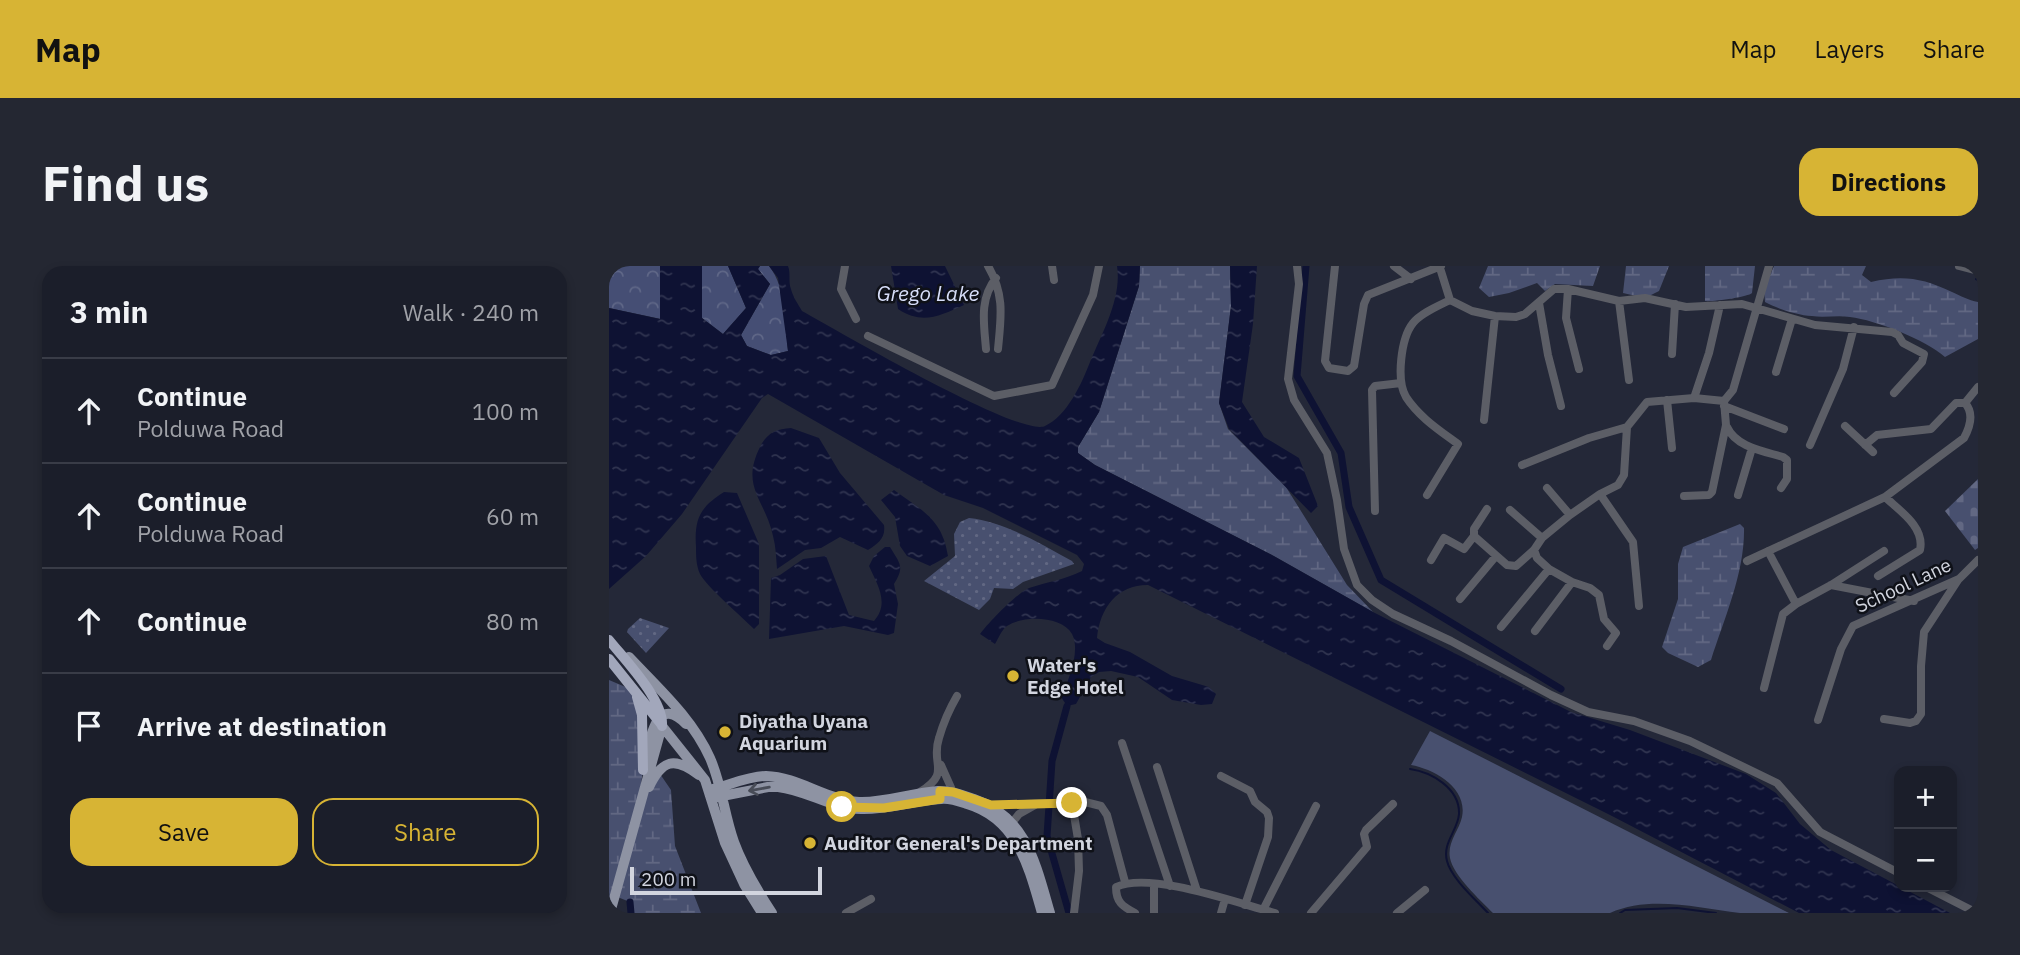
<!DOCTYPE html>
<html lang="en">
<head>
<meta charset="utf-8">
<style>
	:root { --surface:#1b1e2a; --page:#242732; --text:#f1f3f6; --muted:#a0a2a8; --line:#393c47; --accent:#d7b434 }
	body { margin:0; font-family:"IBM Plex Sans",sans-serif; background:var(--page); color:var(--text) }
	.controls { position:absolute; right:21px; bottom:21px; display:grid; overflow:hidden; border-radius:14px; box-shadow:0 4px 10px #0003 }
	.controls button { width:63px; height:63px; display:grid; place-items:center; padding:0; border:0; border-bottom:2px solid var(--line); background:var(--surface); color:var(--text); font:35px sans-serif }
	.scale { position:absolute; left:21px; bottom:18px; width:192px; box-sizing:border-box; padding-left:7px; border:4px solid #d2d5df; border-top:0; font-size:19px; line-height:24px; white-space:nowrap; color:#d2d5df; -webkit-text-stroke:5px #0f1118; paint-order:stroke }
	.stop { position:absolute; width:21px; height:21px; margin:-16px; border:5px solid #d7b434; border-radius:50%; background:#fff }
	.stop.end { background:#d7b434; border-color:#fff; box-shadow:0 2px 7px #0008 }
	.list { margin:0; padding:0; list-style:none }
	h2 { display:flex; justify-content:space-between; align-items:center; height:91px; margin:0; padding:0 28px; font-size:30px }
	h2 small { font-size:23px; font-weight:400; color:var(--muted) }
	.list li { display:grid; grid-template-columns:46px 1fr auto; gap:21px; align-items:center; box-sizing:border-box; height:105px; padding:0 28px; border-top:2px solid var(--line) }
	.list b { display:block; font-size:26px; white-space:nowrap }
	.list p { margin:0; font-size:23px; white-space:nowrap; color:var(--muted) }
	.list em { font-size:23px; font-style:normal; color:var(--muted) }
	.actions { display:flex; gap:14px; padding:21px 28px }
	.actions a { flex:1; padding:16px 0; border:2px solid var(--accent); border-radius:21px; text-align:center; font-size:24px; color:var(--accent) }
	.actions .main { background:var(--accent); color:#111 }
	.icon { flex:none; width:38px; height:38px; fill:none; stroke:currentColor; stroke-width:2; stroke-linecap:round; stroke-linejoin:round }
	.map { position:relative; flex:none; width:1369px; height:647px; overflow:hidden; border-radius:21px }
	header { display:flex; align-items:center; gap:42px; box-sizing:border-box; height:98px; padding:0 35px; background:var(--accent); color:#111 }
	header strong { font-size:33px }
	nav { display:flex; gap:38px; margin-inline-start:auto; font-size:24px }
	.intro { display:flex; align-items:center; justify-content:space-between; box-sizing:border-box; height:168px; padding:0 42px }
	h1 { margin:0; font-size:49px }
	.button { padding:18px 32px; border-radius:21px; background:var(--accent); color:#111; font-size:24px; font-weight:700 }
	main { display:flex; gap:42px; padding:0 42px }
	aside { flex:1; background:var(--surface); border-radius:21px; box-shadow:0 4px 10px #0003 }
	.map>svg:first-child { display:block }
	.grass { fill:#48506f }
	.forest { fill:url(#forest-crowns) }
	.wetland { fill:url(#wetland-marsh) }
	.cemetery { fill:url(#cemetery-stones) }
	.park { fill:url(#park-dots) }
	.water { fill:url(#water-ripples) }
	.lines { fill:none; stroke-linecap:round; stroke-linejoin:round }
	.stream { stroke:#0e1233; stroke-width:2 }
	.canal { stroke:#0e1233; stroke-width:7 }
	.minor { stroke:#5c5e66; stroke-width:8 }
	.major { stroke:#8e93a3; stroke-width:10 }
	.highway { stroke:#a2a7bb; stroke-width:10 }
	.oneway { stroke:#484c57 }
	.route { stroke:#d7b434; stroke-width:9 }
	.poi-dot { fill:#d7b434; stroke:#0f1118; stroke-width:2.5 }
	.labels { text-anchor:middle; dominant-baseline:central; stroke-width:5; stroke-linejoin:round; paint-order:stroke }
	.street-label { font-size:19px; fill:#d2d5df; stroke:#0f1118 }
	.poi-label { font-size:19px; font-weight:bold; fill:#d2d5df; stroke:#0f1118; text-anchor:start }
	.water-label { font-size:21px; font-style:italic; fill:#d7def9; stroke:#0f1118 }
</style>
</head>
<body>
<header>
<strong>Map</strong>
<nav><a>Map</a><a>Layers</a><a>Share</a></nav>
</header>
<div class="intro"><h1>Find us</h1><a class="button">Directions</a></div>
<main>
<aside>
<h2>3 min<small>Walk · 240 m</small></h2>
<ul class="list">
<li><svg class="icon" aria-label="ahead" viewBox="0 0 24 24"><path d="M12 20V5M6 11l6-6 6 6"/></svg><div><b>Continue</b><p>Polduwa Road</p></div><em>100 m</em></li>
<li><svg class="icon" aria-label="ahead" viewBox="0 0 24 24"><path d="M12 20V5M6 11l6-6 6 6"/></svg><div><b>Continue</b><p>Polduwa Road</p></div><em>60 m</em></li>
<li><svg class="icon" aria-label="ahead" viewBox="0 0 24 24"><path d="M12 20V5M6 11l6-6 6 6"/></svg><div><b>Continue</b></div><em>80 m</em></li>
<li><svg class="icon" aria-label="arrive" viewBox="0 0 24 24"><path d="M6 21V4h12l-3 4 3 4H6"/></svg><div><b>Arrive at destination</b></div></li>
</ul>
<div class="actions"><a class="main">Save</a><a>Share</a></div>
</aside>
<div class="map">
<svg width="1369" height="647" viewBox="0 0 1369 647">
	<defs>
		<pattern id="forest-crowns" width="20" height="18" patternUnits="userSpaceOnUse" patternTransform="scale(1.75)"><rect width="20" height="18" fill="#454e74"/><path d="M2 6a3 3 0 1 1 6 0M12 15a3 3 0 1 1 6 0" fill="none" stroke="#5f6787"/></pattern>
		<pattern id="wetland-marsh" width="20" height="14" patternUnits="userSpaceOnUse" patternTransform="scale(1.75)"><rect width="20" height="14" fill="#48506f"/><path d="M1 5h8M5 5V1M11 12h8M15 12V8" fill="none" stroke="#626883"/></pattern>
		<pattern id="cemetery-stones" width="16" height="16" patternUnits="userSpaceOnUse" patternTransform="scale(1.75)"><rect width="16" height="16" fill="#48506f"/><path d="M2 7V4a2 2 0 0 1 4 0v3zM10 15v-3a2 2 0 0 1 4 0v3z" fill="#626883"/></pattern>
		<pattern id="park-dots" width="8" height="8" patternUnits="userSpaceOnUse" patternTransform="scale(1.75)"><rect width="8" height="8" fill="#48506f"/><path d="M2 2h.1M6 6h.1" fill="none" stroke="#626883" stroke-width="1.8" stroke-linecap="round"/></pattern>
		<pattern id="water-ripples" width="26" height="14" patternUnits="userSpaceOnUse" patternTransform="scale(1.75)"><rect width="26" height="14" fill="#0e1233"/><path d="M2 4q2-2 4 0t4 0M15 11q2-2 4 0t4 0" fill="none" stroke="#303450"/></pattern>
	</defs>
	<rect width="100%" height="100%" fill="#242838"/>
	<path class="grass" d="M821 465 1180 647C1164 647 1146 647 1131 647 1089 642 1041 629 1001 647H884C871 634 844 609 841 592 838 576 850 565 853 551 859 522 825 503 802 499Z"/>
	<path class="forest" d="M0 0H51L52 53 0 42Z
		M93 0H119L137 42 114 68 93 52Z
		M151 0H160C178 23 176 57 179 85L162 89 138 80 132 69 161 18 149 3Z"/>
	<path class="wetland" d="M531 0H621L622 40 610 137 619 163 677 221 738 319 764 346 663 289 486 199 469 187V181L490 146 530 20Z
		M879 0H991L984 20 946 18 936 25 928 17 900 27 880 31 870 22Z
		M1017 0H1060L1050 25 1036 32 1014 27Z
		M1096 0H1146L1143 27C1139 31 1103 36 1096 35Z
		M1165 0H1257L1253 9 1262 16C1294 9 1313 12 1343 26 1352 30 1359 34 1369 36V73L1336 91C1317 74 1267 54 1241 51 1228 49 1215 52 1203 50 1188 49 1169 43 1156 36L1155 23Z
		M1131 258 1135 262C1136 306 1115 353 1102 394L1089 401 1059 387 1053 381 1069 333V298L1074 281Z
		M0 414 26 425 34 504 29 540 49 505 62 524 66 580 92 647H22L21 636 6 630 0 647Z"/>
	<path class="cemetery" d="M1369 213V282L1366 284 1336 245Z"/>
	<path class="park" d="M360 252C396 256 432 278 463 295L465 298 414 316 404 323 385 322 381 333 370 344 315 315 346 290 345 268 351 256Z
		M31 352 60 362 37 387 18 366 19 363Z"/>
	<path class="water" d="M51 0H93V52L114 68 137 42 119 0H151L149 3 161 18 132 69 138 80 162 89 179 85 169 12 160 0H179C182 7 179 15 182 23 184 31 189 38 193 45 226 63 411 172 436 160 458 150 473 117 481 96 493 67 513 32 508 0H531L530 20 490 146 469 181V187L486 199 663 289 764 346 962 446 1021 464 1137 508 1167 527 1191 558 1222 584 1341 647H1190L1001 549 539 319C508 319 491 342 488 372L496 377 521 386 563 410 600 421 607 428 603 438 592 439 563 434 529 411 502 405 490 406 482 411 467 438 458 440 452 431C459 416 472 385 463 368 453 350 414 349 398 360 393 363 389 373 386 378L371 368C380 356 408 327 420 322 438 316 455 314 473 305L475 298 468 289 374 242 335 229 159 128 153 132 73 248 37 290 0 323V42L51 53Z
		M282 0H336L355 39C331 50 313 59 289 43Z
		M621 0H648L644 58 633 136 655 171 690 192 709 240 702 247 620 163 610 137 622 40Z
		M182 162 210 172 231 207 275 259C277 272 269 278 259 284L231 271 212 282 196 284 168 303C167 292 167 281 164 270 156 233 131 221 151 181 158 167 167 163 182 162Z
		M285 224C313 245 333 252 339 290L321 300 298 290 291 280 286 251 272 234Z
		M115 226 128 227 150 278V358L145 363C133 351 97 320 91 308 87 299 87 290 87 281 85 253 91 241 115 226Z
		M276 281H281C291 298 296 300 285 318L289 338 285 367 279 369 235 360 160 373 162 312 171 309 194 293 217 290 240 349 265 355C281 337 268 318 260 300L265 290Z"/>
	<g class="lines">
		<path class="stream" d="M1367 13 1369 14
			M801 503C822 506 851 522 850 548 849 564 833 577 838 595 842 612 867 634 879 647
			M1011 647 1016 644 1068 642 1107 647"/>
		<path class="canal" d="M697 0 688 110 732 187 740 241 772 314 952 423
			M458 440 443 495 438 570 460 647
			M21 636 22 647"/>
		<path class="minor" d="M236 0 232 23 247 53
			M379 0C396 29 392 51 389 83
			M443 0 445 14
			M688 0 690 18 679 113 685 134 718 187 728 234 735 283 748 319 763 334 784 348 842 375 942 429 979 446 1025 455 1081 475 1168 517 1211 566 1290 607
			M726 0 716 95 720 102 739 105 745 100 755 38 759 29 832 0
			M785 0 802 13
			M1350 0 1369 5
			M831 2 841 34 863 45 886 50 907 51 916 48 945 23H959L1010 35 1036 32 1077 41 1133 38 1206 59 1283 66 1289 69 1294 77 1315 88 1313 96 1285 127
			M959 23 957 52 970 103
			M1010 35 1020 114
			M930 37 939 89 952 140
			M259 70 385 130 443 119 484 29 490 0
			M377 83C375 58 370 33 387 12
			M1063 88 1066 38
			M1167 106 1183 53
			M1085 132 1100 87 1111 39
			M1058 134 1063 182
			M1356 137 1369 121
			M1115 140 1175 163
			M875 154 886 50
			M1236 160 1264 186
			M1118 161C1127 181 1154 185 1174 191L1178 194V213L1172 222
			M1201 179 1234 103 1245 61
			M913 199 980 172 1018 161
			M938 222 961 249
			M991 228 1024 276 1030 340
			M818 229 849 178C830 164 810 151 797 131 787 114 792 72 804 57 812 47 829 40 841 34
			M1129 229 1143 182
			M1075 230 1100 229 1103 226 1117 159 1115 135 1124 124 1160 0
			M901 244 933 272
			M766 245 763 124 766 120 792 117
			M865 270 898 299 907 300 925 284 933 272 961 249 991 228 1009 219 1015 209 1018 161 1038 136 1085 132 1115 135
			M925 284 928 292 940 303 963 316 981 322 990 329 995 353 1007 367 998 380
			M1159 285 1187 338
			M822 294 835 272 855 283 865 270V263L878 243
			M1138 295 1276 231 1355 172C1361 161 1365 147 1356 137H1347L1322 163 1268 169 1256 179
			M1269 310 1311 284C1316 261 1291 245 1276 231
			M1222 319 1305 335
			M851 333 887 290
			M892 361 940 303
			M926 365 963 316
			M1155 422 1174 348 1187 338 1222 319 1275 285
			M1275 453 1301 457 1307 455 1312 448V400L1315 366 1349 314
			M1209 454 1232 383 1244 360 1350 313 1369 294
			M513 477 561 620
			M332 499 344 526
			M548 501 588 625
			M612 510 641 525 646 536 658 546 660 552 659 571 636 639
			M311 526C343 506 321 499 330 472 334 458 341 442 348 430
			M463 537 469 573 470 605 465 647
			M382 539 476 536 492 540 498 549 516 616
			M403 557 410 548 426 539
			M545 618V647
			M1317 621 1368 647
			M654 644 707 540
			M237 647 262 633
			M526 647C513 640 507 636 507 621 541 605 628 637 666 647
			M612 647 616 633
			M702 647 758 581 755 568 757 564 784 538
			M788 647 816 624"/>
		<path class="major" d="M20 391C50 423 83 452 101 492 113 519 115 548 125 576 134 601 148 624 163 647
			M53 460 96 514 116 577 135 618 153 647
			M36 494C41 474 47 427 77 458
			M40 521C53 494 65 490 90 509
			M100 524C118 520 139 510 157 510 190 511 217 534 250 536 276 537 302 527 329 525 342 525 353 529 365 533 418 551 427 599 441 647
			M103 532 159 521H169C198 524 223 543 252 543 279 544 305 534 332 533 341 532 349 535 358 538 409 553 420 602 433 647
			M1 647 53 460"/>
		<path class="highway" d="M0 374C16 394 55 434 53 460
			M0 393 53 459
			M28 431 33 449 34 504"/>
	</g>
	<defs><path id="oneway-shaft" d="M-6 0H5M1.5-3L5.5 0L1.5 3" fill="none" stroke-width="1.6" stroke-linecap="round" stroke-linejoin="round" transform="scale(1.75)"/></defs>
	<use class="oneway" href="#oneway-shaft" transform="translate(150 523) rotate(170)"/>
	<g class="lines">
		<path class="route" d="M233 541 275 542 331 533V525L344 526 382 539 463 537"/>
	</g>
	<g class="poi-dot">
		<circle cx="404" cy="410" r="7"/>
		<circle cx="116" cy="466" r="7"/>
		<circle cx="201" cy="577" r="7"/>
	</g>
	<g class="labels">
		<g class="street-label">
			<text transform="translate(1294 319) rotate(-25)">School Lane</text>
		</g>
		<g class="poi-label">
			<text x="418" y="399">Water's<tspan x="418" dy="22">Edge Hotel</tspan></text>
			<text x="130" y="455">Diyatha Uyana<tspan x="130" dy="22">Aquarium</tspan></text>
			<text x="215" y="577">Auditor General's Department</text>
		</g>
		<g class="water-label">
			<text x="319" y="27">Grego Lake</text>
		</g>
	</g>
</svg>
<div class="controls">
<button>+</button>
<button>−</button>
</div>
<div class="scale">200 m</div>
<div class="stop" style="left:233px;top:541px"></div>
<div class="stop end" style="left:463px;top:537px"></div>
</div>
</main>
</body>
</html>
